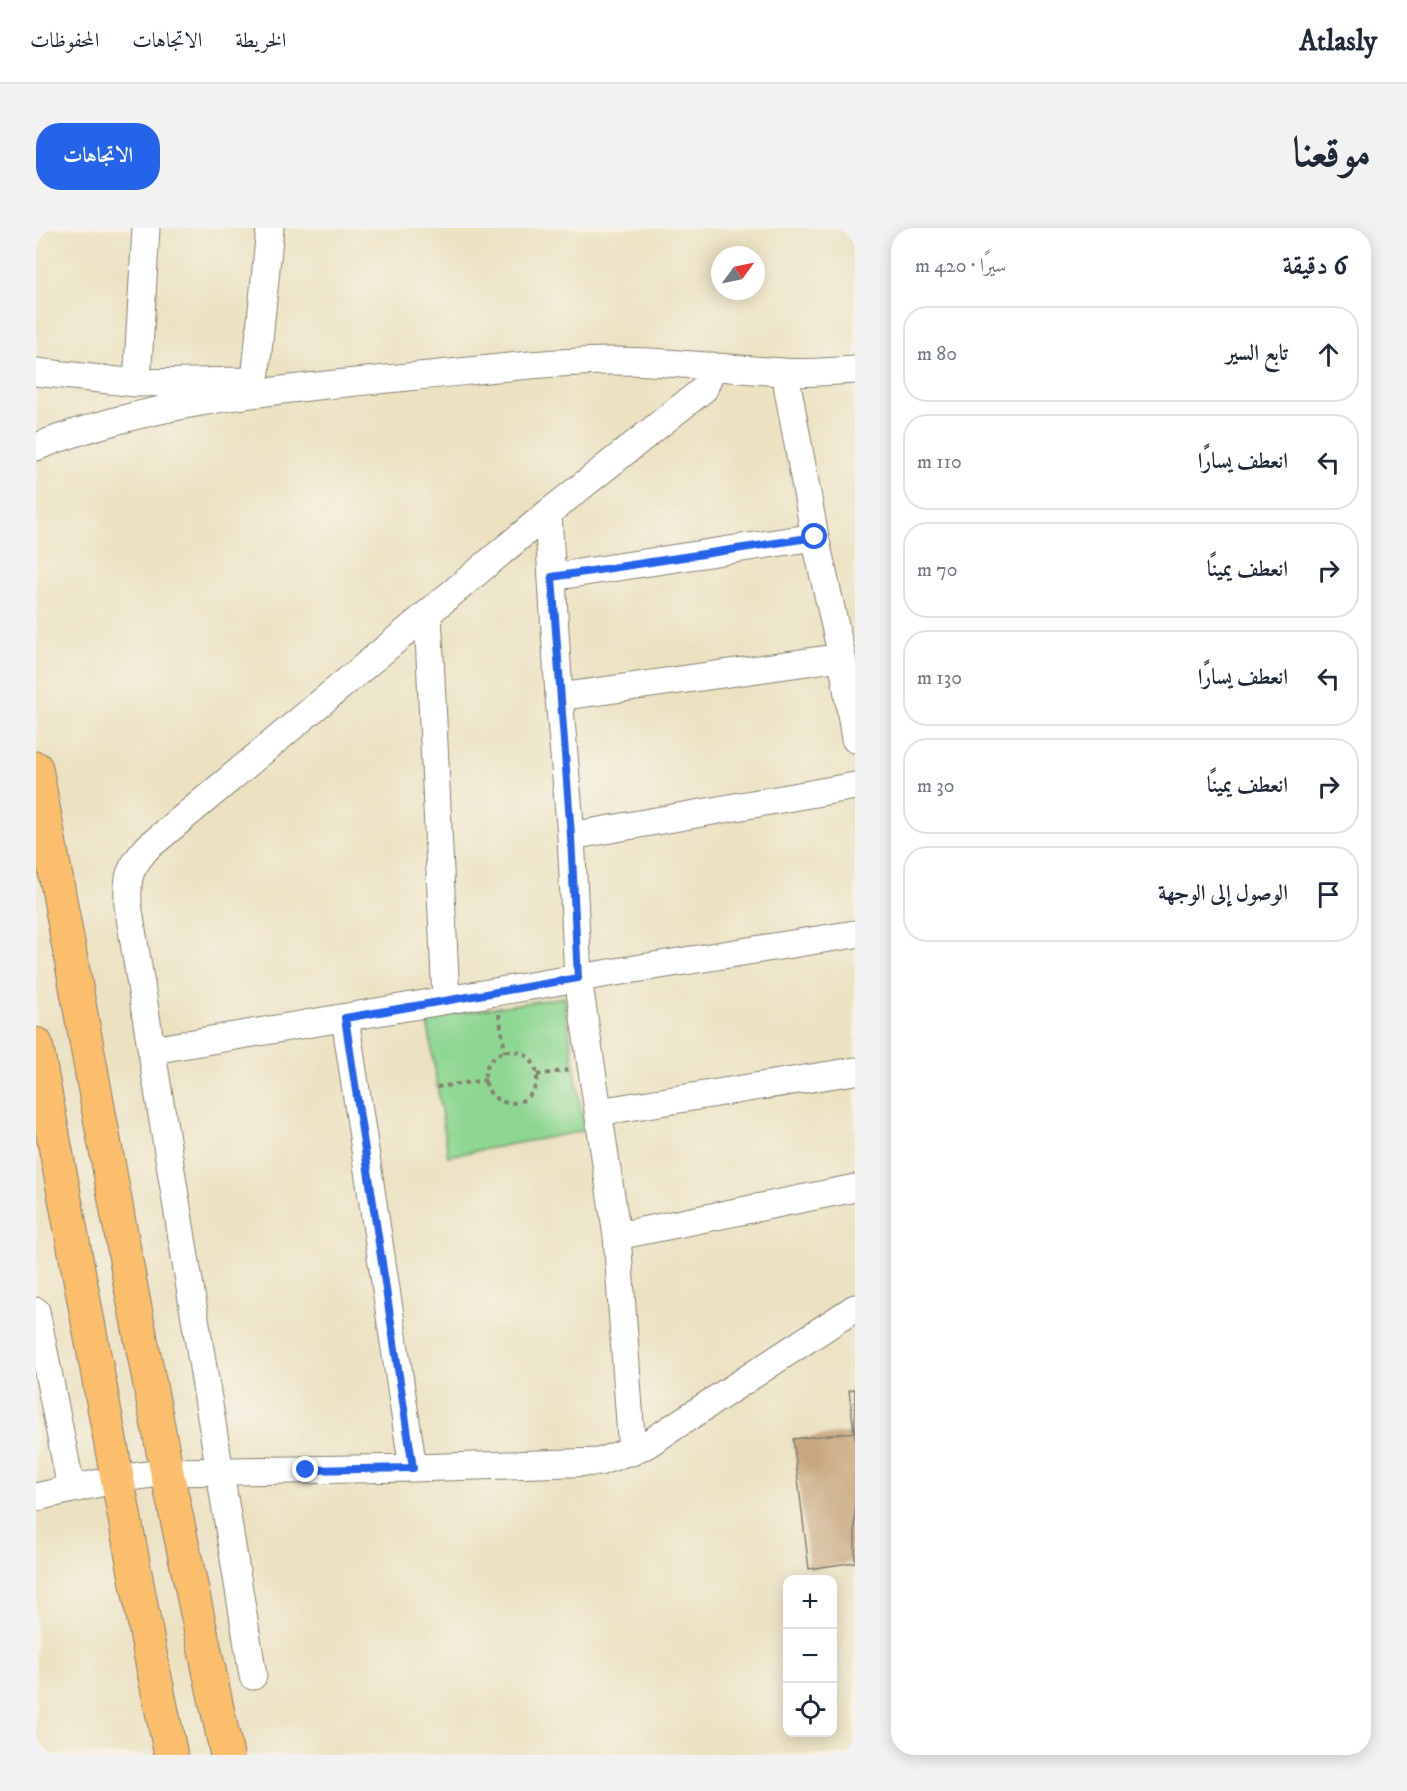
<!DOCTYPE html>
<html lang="ar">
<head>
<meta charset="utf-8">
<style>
	:root { --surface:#fff; --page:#f2f2f3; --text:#1f2937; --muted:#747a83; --line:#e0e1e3; --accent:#2563eb }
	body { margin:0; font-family:"IM FELL DW Pica",Amiri,serif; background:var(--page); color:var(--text); direction:rtl }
	.controls { position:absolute; right:18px; bottom:18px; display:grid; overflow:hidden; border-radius:12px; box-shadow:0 3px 15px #0003 }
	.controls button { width:54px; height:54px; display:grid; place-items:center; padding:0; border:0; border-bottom:2px solid var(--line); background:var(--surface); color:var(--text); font:30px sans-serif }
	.compass { position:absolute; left:675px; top:18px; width:54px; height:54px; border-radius:50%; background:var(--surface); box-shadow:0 3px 15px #0003; rotate:57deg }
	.stop { position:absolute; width:18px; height:18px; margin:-14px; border:4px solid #2563eb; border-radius:50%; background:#fff }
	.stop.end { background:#2563eb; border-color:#fff; box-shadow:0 2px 6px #0008 }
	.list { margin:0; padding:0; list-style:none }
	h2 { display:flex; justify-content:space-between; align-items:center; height:78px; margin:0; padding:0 24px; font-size:26px }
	h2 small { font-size:20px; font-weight:400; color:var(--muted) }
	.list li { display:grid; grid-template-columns:39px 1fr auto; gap:18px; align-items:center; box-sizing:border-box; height:96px; margin:0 12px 12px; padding:0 12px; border:2px solid var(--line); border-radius:24px }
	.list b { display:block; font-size:22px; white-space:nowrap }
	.list em { font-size:20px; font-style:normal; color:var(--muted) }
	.icon { flex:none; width:33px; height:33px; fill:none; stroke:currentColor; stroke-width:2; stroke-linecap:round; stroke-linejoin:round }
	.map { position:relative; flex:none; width:819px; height:1527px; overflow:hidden; direction:ltr; border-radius:24px }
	header { display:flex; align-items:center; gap:36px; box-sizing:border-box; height:84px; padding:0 30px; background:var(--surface); border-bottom:2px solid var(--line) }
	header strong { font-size:28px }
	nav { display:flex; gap:33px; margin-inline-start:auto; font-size:21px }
	.intro { display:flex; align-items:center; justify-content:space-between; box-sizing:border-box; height:144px; padding:0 36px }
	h1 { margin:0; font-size:42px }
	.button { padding:15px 27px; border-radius:24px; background:var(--accent); color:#fff; font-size:21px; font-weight:700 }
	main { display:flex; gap:36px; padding:0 36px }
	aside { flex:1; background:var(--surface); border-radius:24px; box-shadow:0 3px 15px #0003 }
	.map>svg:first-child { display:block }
	.green { fill:#8ed792; stroke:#557a57; stroke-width:1.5 }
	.building { fill:#c8a77f }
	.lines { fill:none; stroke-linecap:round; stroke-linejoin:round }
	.minor-casing { stroke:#847f6f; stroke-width:29 }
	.highway-casing { stroke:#847f6f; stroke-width:35 }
	.path { stroke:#847f6f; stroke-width:4; stroke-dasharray:4.5 4.5; stroke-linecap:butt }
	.minor { stroke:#fff; stroke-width:27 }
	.highway { stroke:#fabe6d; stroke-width:33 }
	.route { stroke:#2563eb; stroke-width:8 }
</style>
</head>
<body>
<header>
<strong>Atlasly</strong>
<nav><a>الخريطة</a><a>الاتجاهات</a><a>المحفوظات</a></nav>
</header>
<div class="intro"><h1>موقعنا</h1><a class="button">الاتجاهات</a></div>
<main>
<aside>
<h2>6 دقيقة<small>سيرًا · 420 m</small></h2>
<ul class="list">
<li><svg class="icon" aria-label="ahead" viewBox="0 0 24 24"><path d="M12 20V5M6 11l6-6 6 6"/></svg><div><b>تابع السير</b></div><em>80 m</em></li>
<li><svg class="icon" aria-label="left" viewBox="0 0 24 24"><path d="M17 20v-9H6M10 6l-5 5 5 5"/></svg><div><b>انعطف يسارًا</b></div><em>110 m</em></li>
<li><svg class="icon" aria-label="right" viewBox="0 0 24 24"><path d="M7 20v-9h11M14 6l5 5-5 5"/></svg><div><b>انعطف يمينًا</b></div><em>70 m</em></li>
<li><svg class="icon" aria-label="left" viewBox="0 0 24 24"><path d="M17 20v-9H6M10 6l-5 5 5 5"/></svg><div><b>انعطف يسارًا</b></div><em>130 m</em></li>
<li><svg class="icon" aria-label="right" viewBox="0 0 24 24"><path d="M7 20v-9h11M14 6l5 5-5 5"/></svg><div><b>انعطف يمينًا</b></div><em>30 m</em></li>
<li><svg class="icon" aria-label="arrive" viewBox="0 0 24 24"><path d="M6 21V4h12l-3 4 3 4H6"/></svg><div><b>الوصول إلى الوجهة</b></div></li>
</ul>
</aside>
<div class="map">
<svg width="819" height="1527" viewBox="0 0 819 1527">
	<rect width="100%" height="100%" fill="#f7f3e8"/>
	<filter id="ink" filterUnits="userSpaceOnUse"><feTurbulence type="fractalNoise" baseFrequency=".0167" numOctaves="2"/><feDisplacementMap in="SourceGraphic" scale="12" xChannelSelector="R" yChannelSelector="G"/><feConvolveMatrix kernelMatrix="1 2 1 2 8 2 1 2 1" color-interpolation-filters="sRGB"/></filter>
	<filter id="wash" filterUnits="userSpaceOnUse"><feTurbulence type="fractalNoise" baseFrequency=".008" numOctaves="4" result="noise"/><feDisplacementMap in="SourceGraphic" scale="24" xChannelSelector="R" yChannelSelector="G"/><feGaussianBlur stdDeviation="1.35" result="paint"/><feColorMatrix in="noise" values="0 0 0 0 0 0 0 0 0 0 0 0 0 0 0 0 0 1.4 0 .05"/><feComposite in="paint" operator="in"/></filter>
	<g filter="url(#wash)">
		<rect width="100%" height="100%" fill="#ece2c2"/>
		<path class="green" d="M528 769 548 903 412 928 391 790Z"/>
		<g id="blocks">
			<path class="building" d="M819 1161V1204H818L813 1162Z
				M819 1204V1334L773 1341 757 1211Z"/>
		</g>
	</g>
	<g filter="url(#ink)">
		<use href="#blocks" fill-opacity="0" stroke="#847f6f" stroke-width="1.5"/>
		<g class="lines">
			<defs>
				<path id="minor" d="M0 144 101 155 208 153
					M749 145 779 309 806 429 819 511
					M219 153 234 0
					M101 155 110 0
					M0 219C118 172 247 161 372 149 438 143 504 134 571 133 630 132 688 141 747 144 770 146 795 143 819 142
					M512 285 523 469 535 608 542 750 581 1008 596 1224
					M516 349 779 309
					M392 386 410 772
					M523 469 806 429
					M535 608 819 558
					M309 790 377 1240
					M116 822 542 750 819 706
					M562 884 819 843
					M581 1008 819 960
					M0 1083 35 1260
					M0 1269 82 1251 131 1244 377 1240 563 1234 610 1217 819 1080
					M217 1448 92 677C91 648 92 642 111 620L512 285 668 161 677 138"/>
				<path id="highway" d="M0 540 96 1065 131 1244 191 1527
					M0 816 114 1425 135 1527"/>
			</defs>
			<use href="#minor" class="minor-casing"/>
			<use href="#highway" class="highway-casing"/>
			<path class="path" d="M463 786 469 824
				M449 849a26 26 0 1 1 52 0a26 26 0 1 1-52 0Z
				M501 847 533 842
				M401 859 450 852"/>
			<use href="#minor" class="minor"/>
			<use href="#highway" class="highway"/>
		</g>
	</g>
	<g class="lines" filter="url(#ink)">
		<path class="route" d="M270 1242 377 1240 309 790 542 750 535 608 516 349 779 309"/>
	</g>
</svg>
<div class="controls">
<button>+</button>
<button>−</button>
<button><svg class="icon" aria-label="locate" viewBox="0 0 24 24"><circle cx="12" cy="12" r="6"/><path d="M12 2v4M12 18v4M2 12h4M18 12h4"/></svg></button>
</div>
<svg class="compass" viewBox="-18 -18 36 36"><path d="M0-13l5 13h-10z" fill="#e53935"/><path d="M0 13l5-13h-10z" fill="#747a83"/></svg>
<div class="stop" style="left:779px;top:309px"></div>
<div class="stop end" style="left:270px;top:1242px"></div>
</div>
</main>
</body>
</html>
